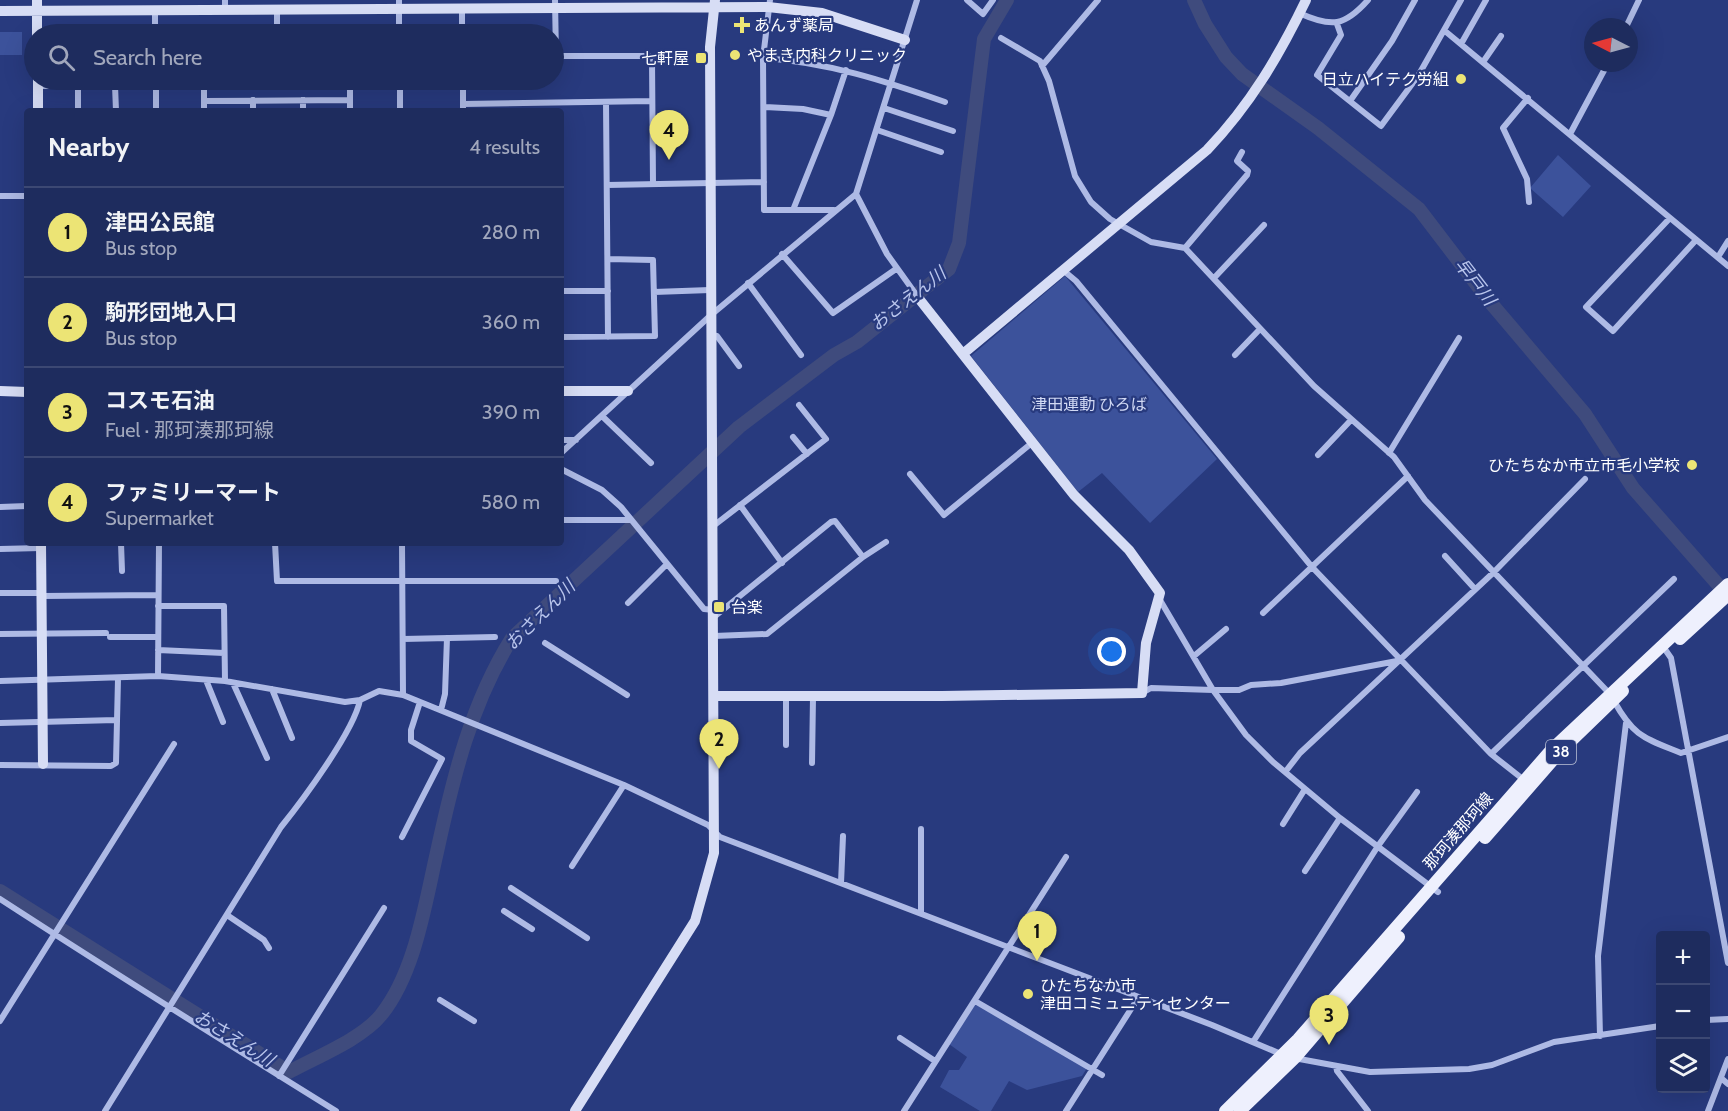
<!DOCTYPE html>
<html lang="en">
<head>
<meta charset="utf-8">
<style>
	:root { --surface:#1e2c5e; --page:#263464; --text:#f1f3f6; --muted:#a1a7bc; --line:#3c4873; --accent:#ece475 }
	body { margin:0; font-family:Cabin,"Noto Sans JP",sans-serif; background:var(--page); color:var(--text) }
	.controls { position:absolute; right:18px; bottom:18px; display:grid; overflow:hidden; border-radius:6px; box-shadow:0 6px 24px #0002 }
	.controls button { width:54px; height:54px; display:grid; place-items:center; padding:0; border:0; border-bottom:2px solid var(--line); background:var(--surface); color:var(--text); font:30px sans-serif }
	.compass { position:absolute; left:1584px; top:18px; width:54px; height:54px; border-radius:50%; background:var(--surface); box-shadow:0 6px 24px #0002; rotate:276deg }
	.you { position:absolute; left:1112px; top:652px; width:21px; height:21px; margin:-15px; border:4px solid #fff; border-radius:50%; background:#1a73e8; box-shadow:0 0 0 9px #1a73e833 }
	.badge { display:grid; place-items:center; width:39px; height:39px; border-radius:50%; background:var(--accent); color:#111; font-size:20px; font-weight:700 }
	.pin { position:absolute; translate:-50% -50px; filter:drop-shadow(0 2px 3px #0008) }
	.pin::after { content:''; position:absolute; top:32px; width:21px; height:18px; background:inherit; clip-path:polygon(0 0,100% 0,50% 100%) }
	.list { margin:0; padding:0; list-style:none }
	h2 { display:flex; justify-content:space-between; align-items:center; height:78px; margin:0; padding:0 24px; font-size:26px }
	h2 small { font-size:20px; font-weight:400; color:var(--muted) }
	.list li { display:grid; grid-template-columns:39px 1fr auto; gap:18px; align-items:center; box-sizing:border-box; height:90px; padding:0 24px; border-top:2px solid var(--line) }
	.list b { display:block; font-size:22px; white-space:nowrap }
	.list p { margin:0; font-size:20px; white-space:nowrap; color:var(--muted) }
	.list em { font-size:20px; font-style:normal; color:var(--muted) }
	.icon { flex:none; width:33px; height:33px; fill:none; stroke:currentColor; stroke-width:2; stroke-linecap:round; stroke-linejoin:round }
	.map { position:relative; flex:none; width:1728px; height:1111px; overflow:hidden }
	.search { position:absolute; background:var(--surface); box-shadow:0 6px 24px #0002; left:24px; top:24px; width:540px; height:66px; display:flex; align-items:center; gap:15px; box-sizing:border-box; padding:0 21px; border-radius:33px; color:var(--muted); font-size:22px }
	.panel { position:absolute; background:var(--surface); box-shadow:0 6px 24px #0002; left:24px; top:108px; width:540px; height:438px; border-radius:6px }
	.map>svg:first-child { display:block }
	.green { fill:#3c529b }
	.lines { fill:none; stroke-linecap:round; stroke-linejoin:round }
	.river { stroke:#3f4b7d; stroke-width:14 }
	.street { stroke:#aebae5; stroke-width:6 }
	.secondary { stroke:#d7ddf5; stroke-width:10 }
	.primary { stroke:#eef0fd; stroke-width:12 }
	.poi-dot { fill:#ece475; stroke:#283a7e; stroke-width:2 }
	.labels { text-anchor:middle; dominant-baseline:central; stroke-width:4.5; stroke-linejoin:round; paint-order:stroke }
	.shield { fill:#283a7e; stroke:#bec4d8; stroke-width:1.5 }
	.shield-label { font-size:15px; font-weight:bold; fill:#fff }
	.poi-label { font-size:16px; fill:#fff; stroke:#283a7e; text-anchor:start }
	.park-label { font-size:16px; fill:#d1d9f4; stroke:#283a7e }
	.street-label { font-size:16px; fill:#fff; stroke:#283a7e }
	.water-label { font-size:18px; font-style:italic; fill:#b9c5ec; stroke:#283a7e }
</style>
</head>
<body>
<div class="map">
<svg width="1728" height="1111" viewBox="0 0 1728 1111">
	<rect width="100%" height="100%" fill="#283a7e"/>
	<path class="green" d="M0 32H22V55H0Z
		M1558 155 1591 186 1563 217 1530 188Z
		M1065 276 1217 459 1150 523 1102 473 1078 492 971 356Z
		M973 1003 1087 1068 1082 1076 1027 1090 1009 1081 991 1111H980L940 1087 949 1070H959L967 1057 949 1044Z"/>
	<g class="lines">
		<path class="river" d="M1194 0 1205 24 1226 57 1242 74 1318 128 1419 209 1490 302 1585 414 1633 488 1728 596
			M0 891 289 1072C316 1057 362 1039 381 1015 415 973 425 904 437 852 453 778 471 703 512 638L739 427 834 355 857 342 949 269 959 243 984 39 1007 0"/>
		<path class="street" d="M225 0V10
			M399 0V34
			M555 0 556 56
			M770 0 763 58 764 210H834
			M967 0 983 14 993 0
			M462 9V34
			M155 10V34
			M277 10V34
			M1299 13C1332 28 1345 26 1368 0
			M1337 24 1341 35 1317 75 1381 126 1418 76 1461 0
			M1626 27 1639 0
			M1445 31 1728 266
			M1001 38 1040 61 1049 81 1075 176 1091 202 1110 219 1151 242 1185 248 1314 386 1394 457 1425 500 1609 693
			M1461 44 1486 0
			M554 56H649L652 60 653 184
			M763 58C827 62 885 81 945 102
			M1483 62 1501 36
			M1042 66 1098 0
			M156 80V111
			M204 80V111
			M400 80V111
			M463 80V111
			M115 85 116 111
			M38 86 156 85
			M78 86V111
			M1528 98 1503 128 1527 179 1529 202
			M253 100V111
			M303 100V111
			M204 101 350 100
			M1350 101 1392 41 1415 0
			M606 102 608 337
			M463 104 652 101
			M765 107 803 109 831 115
			M884 108 953 131
			M350 111V80
			M877 130 941 152
			M1570 134 1608 63
			M607 185 764 182
			M856 194 887 254 920 300
			M0 196H27
			M793 210 831 115 846 70
			M1670 218 1586 307 1613 331 1696 240
			M1185 248 1247 175 1248 171 1237 161 1242 152
			M782 254 833 313 896 269
			M1718 257 1728 241
			M1064 271 1076 281 1312 567 1491 754 1524 780
			M1215 277 1264 225
			M748 283 801 355
			M561 291H608
			M654 292 710 290
			M712 335 717 336 739 366
			M561 337 655 336 653 260 608 259
			M1235 355 1260 329
			M602 416 651 463
			M793 437 807 454
			M561 440H576
			M561 453 711 315 856 194 917 0
			M1389 453 1459 338
			M1318 455 1351 420
			M561 469 602 490 621 507 704 609 714 610
			M910 474 944 515 1033 442
			M740 505 782 563
			M0 507 27 506
			M561 520H631
			M712 527 826 439 799 405
			M121 543 122 571
			M275 543 277 581H556
			M402 543 403 695
			M0 549 41 548
			M1445 556 1475 589
			M0 593H42
			M42 596 158 595
			M1160 600 1213 690H1239L1251 685 1281 683 1397 661
			M628 603 667 564
			M158 606H224L225 681
			M1263 613 1408 476
			M714 617 831 522 835 521 863 557
			M0 634 106 633
			M714 636 767 634 863 557 886 542
			M110 637H158
			M403 639 495 637
			M545 643 627 695
			M1662 645 1671 658 1728 963
			M158 650 224 653
			M1194 656 1226 629
			M158 676 159 543
			M206 680 223 722
			M0 681 158 676 225 681 345 702 360 700 379 691 403 695 624 785 708 825 720 837 1212 1025 1281 1054
			M233 683 267 758
			M272 689 292 738
			M1142 693 1151 688 1213 690 1246 735 1273 762 1340 818 1438 892
			M786 697V745
			M1614 701C1634 737 1644 738 1681 753L1728 737
			M441 710 445 694 447 638
			M0 723 116 720
			M1491 754 1674 579
			M812 763 813 697
			M0 765 111 766 116 763 118 679
			M1286 771 1300 753 1494 572 1585 479
			M1283 824 1305 789
			M921 829V912
			M402 837 442 759 411 741V730L420 702
			M572 866 624 785
			M1305 871 1340 818
			M841 883 843 836
			M511 888 587 938
			M0 899C111 971 223 1041 336 1111
			M504 911 532 929
			M227 915 264 940 269 948
			M440 1000 474 1021
			M975 1001 1102 1075
			M1706 1020 1728 1019
			M0 1021 174 744
			M1600 1036 1598 956 1626 723
			M900 1038 935 1061
			M1253 1042 1378 846 1417 792
			M1294 1058 1370 1072 1469 1069 1492 1065 1554 1042 1660 1026
			M1336 1066 1337 1071 1368 1111
			M279 1076 384 908
			M1721 1078 1728 1084
			M105 1111 281 827C302 801 354 731 360 700
			M904 1111 1066 857
			M1066 1111 1138 998
			M1708 1111 1728 1059"/>
		<path class="secondary" d="M37 0V34
			M0 11 768 7 822 13 905 40
			M38 80V111
			M964 353 1207 150C1250 105 1279 56 1306 0
			M0 391 27 392
			M561 391H628
			M41 543 43 764
			M715 696H942L1142 693 1146 643 1160 593 1129 550 1074 495 920 300
			M575 1111 695 921 714 853 710 47 715 0"/>
		<path class="primary" d="M1680 639 1728 595
			M1485 838 1561 751 1623 691
			M1225 1111 1298 1039 1551 750 1728 584
			M1240 1111 1295 1058 1399 937"/>
	</g>
	<g class="poi-dot">
		<path d="M739 16h6v6h6v6h-6v6h-6v-6h-6v-6h6z"/>
		<circle cx="735" cy="55" r="6"/>
		<rect x="695" y="52" width="12" height="12" rx="3"/>
		<circle cx="1461" cy="79" r="6"/>
		<circle cx="1692" cy="465" r="6"/>
		<rect x="713" y="601" width="12" height="12" rx="3"/>
		<circle cx="1028" cy="994" r="6"/>
	</g>
	<g class="labels">
		<rect class="shield" x="1546" y="740" width="30" height="24" rx="4.5"/>
		<g class="shield-label">
			<text x="1561" y="752">38</text>
		</g>
		<g class="poi-label">
			<text x="754" y="25">あんず薬局</text>
			<text x="747" y="55">やまき内科クリニック</text>
			<text x="689" y="58" text-anchor="end">七軒屋</text>
			<text x="1449" y="79" text-anchor="end">日立ハイテク労組</text>
			<text x="1680" y="465" text-anchor="end">ひたちなか市立市毛小学校</text>
			<text x="731" y="607">台楽</text>
			<text x="1040" y="985">ひたちなか市<tspan x="1040" dy="18">津田コミュニティセンター</tspan></text>
		</g>
		<g class="park-label">
			<text x="1089" y="404">津田運動 ひろば</text>
		</g>
		<g class="street-label">
			<text transform="translate(1458 831) rotate(-49)">那珂湊那珂線</text>
		</g>
		<g class="water-label">
			<text transform="translate(1475 282) rotate(52)">早戸川</text>
			<text transform="translate(908 299) rotate(-38)">おさえん川</text>
			<text transform="translate(540 615) rotate(-45)">おさえん川</text>
			<text transform="translate(234 1038) rotate(32)">おさえん川</text>
		</g>
	</g>
</svg>
<div class="controls">
<button>+</button>
<button>−</button>
<button><svg class="icon" aria-label="layers" viewBox="0 0 24 24"><path d="M12 4l9 5-9 5-9-5zM3 14l9 5 9-5"/></svg></button>
</div>
<svg class="compass" viewBox="-18 -18 36 36"><path d="M0-13l5 13h-10z" fill="#e53935"/><path d="M0 13l5-13h-10z" fill="#a1a7bc"/></svg>
<div class="you"></div>
<div class="pin badge" style="left:1037px;top:961px">1</div>
<div class="pin badge" style="left:719px;top:769px">2</div>
<div class="pin badge" style="left:1329px;top:1045px">3</div>
<div class="pin badge" style="left:669px;top:160px">4</div>
<div class="search"><svg class="icon" aria-label="search" viewBox="0 0 24 24"><circle cx="10" cy="10" r="6"/><path d="M15 15l6 6"/></svg>Search here</div>
<section class="panel">
<h2>Nearby<small>4 results</small></h2>
<ul class="list">
<li><span class="badge">1</span><div><b>津田公民館</b><p>Bus stop</p></div><em>280 m</em></li>
<li><span class="badge">2</span><div><b>駒形団地入口</b><p>Bus stop</p></div><em>360 m</em></li>
<li><span class="badge">3</span><div><b>コスモ石油</b><p>Fuel · 那珂湊那珂線</p></div><em>390 m</em></li>
<li><span class="badge">4</span><div><b>ファミリーマート</b><p>Supermarket</p></div><em>580 m</em></li>
</ul>
</section>
</div>
</body>
</html>
